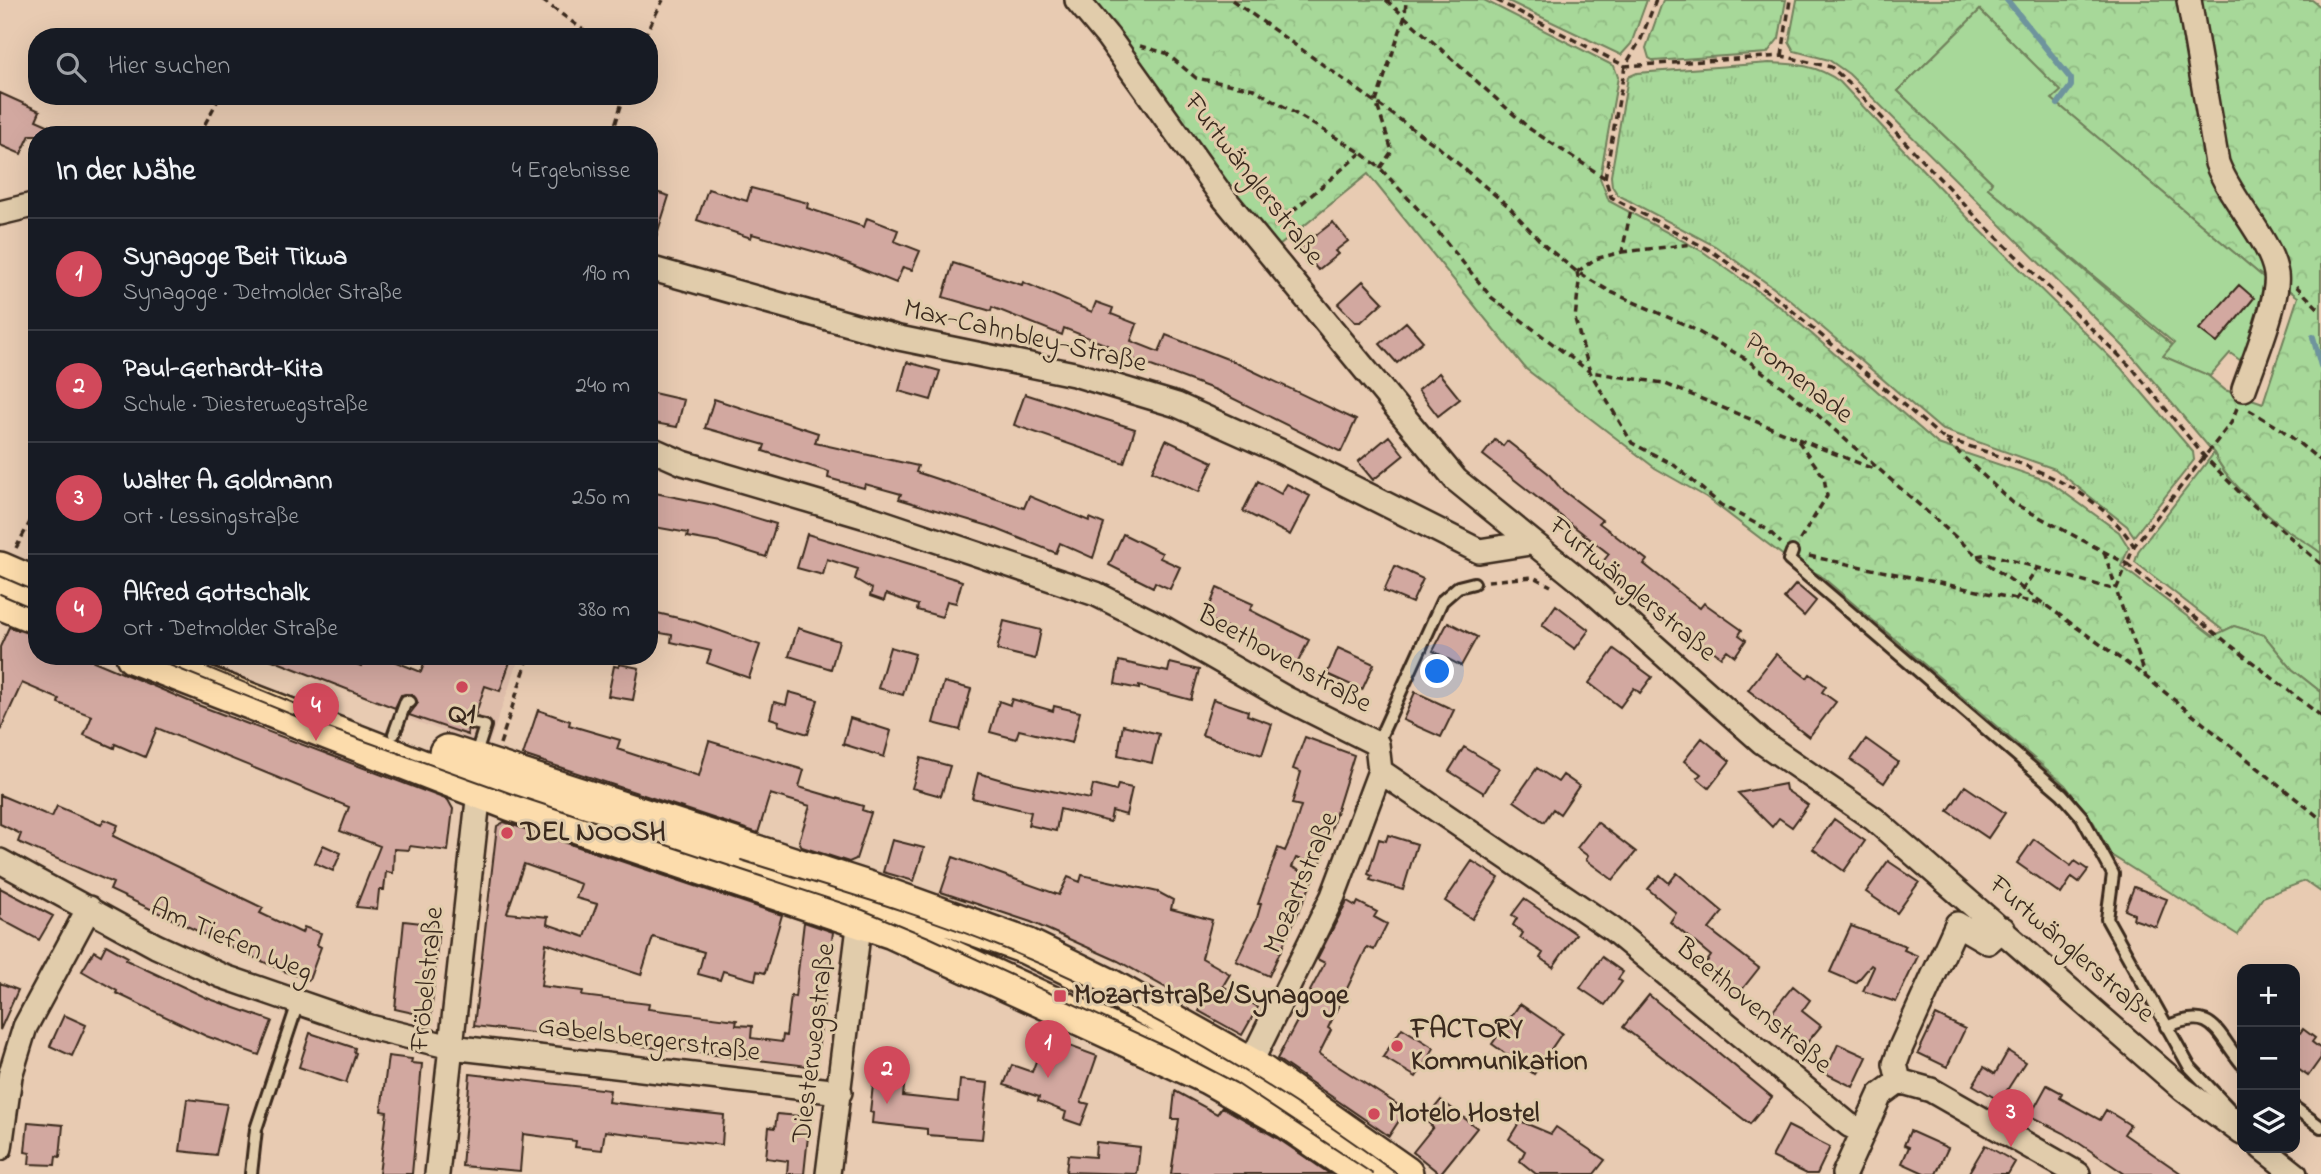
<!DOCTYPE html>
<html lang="de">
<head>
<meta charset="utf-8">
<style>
	:root { --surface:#171b24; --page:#20242c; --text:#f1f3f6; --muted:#9ea1a6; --line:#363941; --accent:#d1495b }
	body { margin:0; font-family:"Indie Flower",sans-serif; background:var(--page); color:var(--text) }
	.controls { position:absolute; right:21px; bottom:21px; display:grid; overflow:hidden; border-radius:14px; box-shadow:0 7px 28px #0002 }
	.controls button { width:63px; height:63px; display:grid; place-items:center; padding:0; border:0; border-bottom:2px solid var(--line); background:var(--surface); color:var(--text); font:35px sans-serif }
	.you { position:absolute; left:1438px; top:672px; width:24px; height:24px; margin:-18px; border:5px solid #fff; border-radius:50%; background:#1a73e8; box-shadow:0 0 0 10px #1a73e833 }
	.badge { display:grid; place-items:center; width:46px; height:46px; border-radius:50%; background:var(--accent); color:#fff; font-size:23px; font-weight:700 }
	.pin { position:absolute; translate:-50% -58px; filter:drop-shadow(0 2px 4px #0008) }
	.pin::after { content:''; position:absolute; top:37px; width:24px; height:21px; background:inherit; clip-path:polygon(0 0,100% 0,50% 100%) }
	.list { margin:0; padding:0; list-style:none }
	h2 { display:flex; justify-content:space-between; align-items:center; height:91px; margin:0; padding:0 28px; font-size:30px }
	h2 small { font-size:23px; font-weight:400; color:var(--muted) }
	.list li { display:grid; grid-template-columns:46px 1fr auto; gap:21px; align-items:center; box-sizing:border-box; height:112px; padding:0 28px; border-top:2px solid var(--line) }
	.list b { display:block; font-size:26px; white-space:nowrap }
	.list p { margin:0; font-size:23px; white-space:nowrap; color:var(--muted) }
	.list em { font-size:23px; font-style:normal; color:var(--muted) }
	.icon { flex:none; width:38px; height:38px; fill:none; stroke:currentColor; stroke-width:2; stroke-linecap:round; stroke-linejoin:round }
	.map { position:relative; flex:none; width:2321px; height:1174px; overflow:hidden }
	.search { position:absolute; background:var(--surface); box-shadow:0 7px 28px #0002; left:28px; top:28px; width:630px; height:77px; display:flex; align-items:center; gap:18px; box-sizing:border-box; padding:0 24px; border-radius:28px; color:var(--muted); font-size:26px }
	.panel { position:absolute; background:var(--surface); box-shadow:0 7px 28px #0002; left:28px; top:126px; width:630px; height:539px; border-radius:28px }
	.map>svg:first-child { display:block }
	.built { fill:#debdaa }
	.grass { fill:url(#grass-tufts); stroke:#71815c; stroke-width:2 }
	.forest { fill:url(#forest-crowns); stroke:#71815c; stroke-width:2 }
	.pitch { fill:#a7d899; stroke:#71815c; stroke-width:2 }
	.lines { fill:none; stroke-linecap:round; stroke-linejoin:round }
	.stream { stroke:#6e949d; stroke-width:6 }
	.building { fill:#d2a8a0; stroke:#3b2a1e; stroke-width:2; fill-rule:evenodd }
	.lane-casing { stroke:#3b2a1e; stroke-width:16 }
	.street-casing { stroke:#3b2a1e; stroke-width:28 }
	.primary-casing { stroke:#3b2a1e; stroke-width:40 }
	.path { stroke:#3b2a1e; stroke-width:3.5; stroke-dasharray:7 5; stroke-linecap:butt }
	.lane { stroke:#e1ccab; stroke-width:10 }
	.street { stroke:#e1ccab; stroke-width:23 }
	.primary { stroke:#fcdcac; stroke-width:35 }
	.tram { stroke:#3b2a1e; stroke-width:2 }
	.poi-dot { fill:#d1495b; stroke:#e1ccab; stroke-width:2.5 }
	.labels { text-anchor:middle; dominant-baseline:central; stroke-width:6; stroke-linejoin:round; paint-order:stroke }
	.street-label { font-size:28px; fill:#3b2a1e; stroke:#e1ccab }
	.poi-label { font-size:28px; font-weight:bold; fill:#3b2a1e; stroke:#e1ccab; text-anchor:start }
</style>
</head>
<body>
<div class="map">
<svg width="2321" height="1174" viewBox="0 0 2321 1174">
	<defs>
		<pattern id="grass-tufts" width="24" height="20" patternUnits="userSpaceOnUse" patternTransform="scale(1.75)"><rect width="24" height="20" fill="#a7d899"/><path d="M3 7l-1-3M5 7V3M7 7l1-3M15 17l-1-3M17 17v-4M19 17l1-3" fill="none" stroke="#91ba83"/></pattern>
		<pattern id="forest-crowns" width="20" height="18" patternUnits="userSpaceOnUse" patternTransform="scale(1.75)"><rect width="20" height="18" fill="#a7d899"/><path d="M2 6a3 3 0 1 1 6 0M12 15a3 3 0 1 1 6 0" fill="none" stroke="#91ba83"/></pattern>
	</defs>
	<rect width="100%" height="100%" fill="#e8cbb2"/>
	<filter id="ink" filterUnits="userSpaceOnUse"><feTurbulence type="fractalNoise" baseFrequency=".0143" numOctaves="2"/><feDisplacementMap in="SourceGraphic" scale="14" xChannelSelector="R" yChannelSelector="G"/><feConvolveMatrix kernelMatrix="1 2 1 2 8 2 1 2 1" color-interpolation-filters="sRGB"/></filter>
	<g filter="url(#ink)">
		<path class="built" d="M425 656H520L488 747 403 717Z"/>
		<path class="grass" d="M1769 63C1796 64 1818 65 1840 82L1967 217 2121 368 2193 452 2194 460 2134 536 2127 526 2055 469 1941 429 1789 299 1715 246 1618 195 1612 186 1611 176 1628 77 1637 73Z
			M2214 453C2226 481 2257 506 2280 525 2293 536 2308 542 2321 553V692L2292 669 2264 635 2234 626 2224 631 2135 562 2139 550Z"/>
		<path class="forest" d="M1091 0H1484L1614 66 1618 77 1600 178 1609 201 1702 251 1783 309 1938 444 2048 481 2119 532 2129 548 2121 566 2213 636 2234 626 2264 635 2292 669 2321 692V892L2305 881 2263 897 2238 935 2111 855 2094 823 2065 785 1820 575 1789 560 1706 497 1655 468 1526 369 1368 174 1274 250 1189 141 1146 70Z
			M1506 0H1647L1631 44 1621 55Z
			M1663 0H1786L1779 38 1767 53 1654 61 1649 58 1646 48Z
			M1797 0H2179L2208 164 2215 185 2267 268 2269 282 2058 104 2052 99 2060 91 1980 10 1898 91 1992 182 1988 188 2225 390 2263 403 2298 297 2286 288 2225 158 2198 0H2312L2321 7V553C2308 542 2293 536 2280 525 2257 506 2226 481 2214 453L2127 350 1849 74 1829 60 1794 51 1789 42Z"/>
		<path class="pitch" d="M1980 10 2061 91 2052 99 2058 104 2269 282 2244 363 2230 353 2210 376 2163 356 2174 343 1988 188 1992 182 1898 91Z"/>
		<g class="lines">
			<path class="stream" d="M2007 0 2071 79V86L2058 104
				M2313 337 2321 366"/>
		</g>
		<path class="building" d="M0 93 40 111 36 120 70 135H30L21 154 0 145Z
			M751 188 808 203 807 208 864 227 867 218 898 230 894 241 920 251 912 270 903 267 896 283 830 256 752 234 751 238 697 220 708 189 747 201Z
			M649 190 669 196 653 247H649Z
			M1333 222 1348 241 1335 251 1338 254 1318 270 1300 248Z
			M953 263 1022 285 1023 282 1092 312 1096 302 1113 308 1111 314 1137 324 1131 341 1159 352 1166 335 1230 360 1356 420 1341 452 1216 390 1105 349 1107 345 1064 328 1062 335 992 307 991 311 943 297Z
			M1363 281 1383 302 1361 322H1355L1338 304Z
			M2239 285 2254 298 2217 343 2199 329Z
			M1406 322 1423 341 1397 363 1380 344Z
			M907 362 940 371 931 400 899 391Z
			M1439 373 1460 399 1438 416 1418 390Z
			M649 392 684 400 677 427 649 422Z
			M1025 394 1135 429 1124 463 1014 425Z
			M714 399 818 433 815 443 918 466 916 472 1024 508 1029 496 1089 521 1090 518 1104 524 1093 558 1060 543 1056 553 989 526 899 499 901 494 865 484 864 488 828 478 829 472 763 451 765 445 705 428Z
			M1389 436 1404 455 1373 480 1358 462Z
			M1166 440 1213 462 1199 492 1152 471Z
			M1495 440 1503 446 1507 441 1548 473 1561 489 1602 520 1599 523 1647 560 1644 564 1684 596 1700 608 1704 603 1742 630 1739 635 1746 640 1735 656 1727 650 1721 657 1620 581 1617 585 1597 569 1609 554 1483 455Z
			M1258 481 1281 494 1287 484 1310 496 1290 535 1243 511Z
			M655 493 714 505 776 524 766 557 721 543 687 537 688 533 649 526Z
			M807 534 962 581 956 603 947 601 942 617 917 610 918 605 886 594 884 601 870 596 872 589 855 579 858 569 827 559 823 575 797 568Z
			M1123 534 1162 553 1160 558 1180 567 1170 589 1155 582 1153 587 1109 565Z
			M1395 566 1423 579 1412 603 1384 591Z
			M1796 584 1816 601 1804 616 1784 598Z
			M1217 588 1253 604 1250 610 1309 640 1296 666 1257 650 1261 642 1205 618Z
			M1556 605 1589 630 1575 649 1542 625Z
			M649 611 695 622 760 645 749 678 707 663 711 651 671 642 672 635 649 631Z
			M1004 621 1041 630 1035 659 997 650Z
			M1448 622 1477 637 1461 666 1433 651Z
			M9 627 37 636V656H82L198 705 448 800 453 809 448 851 410 846 409 850 394 849 393 873 386 872 384 890H379L377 909 356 907 380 846 340 831 349 807 157 728 145 757 115 744 114 748 84 735 92 716 58 703 59 699 22 683 0 731V647Z
			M798 628 839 641 831 669 789 656Z
			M890 647 915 654 903 695 878 688Z
			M1338 648 1374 664 1362 690 1327 674Z
			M1614 649 1652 677 1640 693 1634 688 1620 707 1589 683Z
			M1776 654 1807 678 1810 674 1826 686 1822 692 1836 702 1809 737 1748 690Z
			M262 656H337L361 666 365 656H393L391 660 421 672 427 656H512L500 691 485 686 475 716 466 718 468 735 409 715 418 703 412 694 401 695 395 708Z
			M1119 661 1168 672 1170 663 1199 670 1191 700 1139 686V689L1115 684Z
			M619 664 639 668 633 700 608 696 614 666 619 667Z
			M944 682 971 689 960 730 933 723Z
			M789 692 818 700 808 734 778 725 779 721 770 718 774 702 786 705Z
			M1415 692 1454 710 1441 737 1403 720Z
			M1012 699 1053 711 1054 706 1080 712 1072 743 1019 730 1016 739 990 732 999 701 1010 705Z
			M1213 699 1248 711 1247 715 1272 724 1262 755 1202 735Z
			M538 710 570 721 569 725 620 740 617 749 699 776 709 741 804 770 799 787 863 806 862 810 871 813 856 859 849 862 802 847 799 841 810 806 770 794 758 833 523 755Z
			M850 718 891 731 884 757 843 744Z
			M1123 725 1159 734 1152 763 1118 755Z
			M1305 737 1354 755 1320 865 1296 858 1292 867 1314 878 1269 976 1236 961 1257 918 1261 904H1258L1278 848 1285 851 1292 835 1301 806 1292 804 1301 772 1293 769Z
			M1702 738 1730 761 1709 788 1697 778 1701 774 1684 761Z
			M1866 739 1898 762 1884 783 1851 760Z
			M1464 747 1499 768 1484 793 1449 771Z
			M921 758 950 766 941 796 912 788Z
			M1537 768 1558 782 1563 775 1579 786 1560 814 1553 809 1544 822 1514 801Z
			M978 773 1009 782 1090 799 1093 785 1116 791 1118 785 1132 788 1126 815 1112 811 1110 822 1060 809 1056 831 1028 825 1031 812 972 798Z
			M1785 784 1786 790 1808 805 1792 827 1779 818 1772 827 1738 793Z
			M1965 786 2005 813 1988 838 1948 811Z
			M0 795 52 817 57 806 101 825 104 819 118 825 113 836 263 908 260 913 302 933 304 927 321 933 317 945 321 947 309 980 281 970 110 890 113 883 18 842 21 834 0 824Z
			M1834 819 1865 841 1844 871 1813 849Z
			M504 822 782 915 765 973 757 971 755 980 723 971 720 980 698 974 704 952 653 937 641 975 546 943 541 986 583 991 582 996 649 1004 648 1009 737 1020 736 1025 752 1026 751 1038 782 1042 783 1035 786 1036 791 996 795 997 804 922 833 932 816 1067 474 1026 497 826ZM524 864 581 884 576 898 597 904 585 937 547 924 548 917 507 913Z
			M1597 822 1636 852 1613 880 1586 860 1588 856 1577 848Z
			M1388 835 1417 844 1403 890 1370 880 1372 876 1368 874 1379 839 1386 841Z
			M2034 839 2071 866 2075 861 2088 870 2079 882 2072 877 2061 894 2017 863Z
			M892 840 924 848 914 881 883 872Z
			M323 845 341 853 333 871 315 863Z
			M953 857 1059 895 1068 877 1080 882 1082 875 1158 892 1173 900 1171 909 1212 920 1202 958 1230 974 1223 986 1258 1007 1242 1035 1199 1011 1205 1000 1170 990 1118 961 1031 922 941 892Z
			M1472 861 1499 878 1472 919 1445 901Z
			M1888 861 1919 882 1897 913 1866 892Z
			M1677 873 1723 912 1709 929 1759 968 1736 997 1708 975 1711 972 1703 967 1711 956 1670 922 1676 913 1648 889 1660 875 1669 883Z
			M2134 887 2167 899 2156 927 2133 919 2134 914 2125 910Z
			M0 888 53 916 39 940 0 919Z
			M1524 899 1576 934 1553 967 1540 958 1543 953 1520 938 1523 933 1513 925 1517 918 1512 915Z
			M1347 901 1356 906 1358 902 1377 912 1374 917 1387 924 1374 950 1367 947 1328 1028 1331 1030 1319 1054 1406 1110 1389 1136 1277 1059 1312 993 1310 991 1325 963 1317 959Z
			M404 921 439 925 431 1017 395 1009Z
			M1851 926 1906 946 1904 950 1918 956 1896 1002 1863 991 1874 967 1871 965 1856 983 1830 972Z
			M106 945 128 957 126 960 207 998 272 1021 259 1055 206 1036 116 993 117 991 82 971 94 951 101 955Z
			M1602 957 1623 972 1618 979 1622 982 1605 1005 1580 988Z
			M0 983 18 990 0 1030Z
			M1793 986 1810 1000 1802 1011 1821 1026 1801 1050 1765 1021Z
			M1649 995 1772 1097 1750 1124 1623 1027Z
			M1520 1004 1562 1033 1534 1074 1492 1044Z
			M64 1015 86 1025 72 1056 50 1046Z
			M1936 1015 1965 1029 1947 1067 1918 1053Z
			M1402 1028 1434 1048 1416 1077 1383 1057Z
			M2303 1029 2315 1038 2312 1042 2321 1049V1058L2308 1076 2295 1067V1030L2300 1033Z
			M310 1033 355 1048 354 1052 356 1053 346 1083 299 1067Z
			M1045 1037 1097 1056 1081 1102 1089 1104 1081 1125 1064 1119 1066 1112 1038 1101 1039 1097 1004 1085 1012 1065 1032 1072Z
			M1838 1044 1867 1057 1853 1087 1825 1073Z
			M2008 1051 2025 1062 2000 1101 1973 1085 1984 1067 1995 1074Z
			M388 1056 412 1059 411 1063 422 1064 412 1174H379L387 1112 381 1111Z
			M876 1058 907 1061 903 1096 958 1102 960 1080 988 1083 982 1139 927 1135V1129L872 1123 873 1113 870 1112Z
			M470 1074 610 1090 608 1102 724 1115 722 1145 605 1131 602 1150 575 1147 576 1141 523 1134 520 1171 462 1166Z
			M2047 1085 2062 1093 2060 1098 2100 1120 2106 1110 2130 1125 2124 1134 2182 1174H2125L2064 1133 2030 1116Z
			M1175 1091 1217 1114 1222 1107 1277 1138 1330 1174H1171L1179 1119H1172Z
			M187 1099 227 1104 216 1155 180 1151Z
			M1441 1100 1477 1128 1440 1174 1413 1152 1433 1127 1425 1120Z
			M777 1114 810 1117 804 1174H787L788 1161 766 1158 769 1127 775 1128Z
			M1520 1121 1551 1134 1556 1127 1605 1160 1594 1174H1536L1520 1161 1525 1151 1509 1139Z
			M28 1122 63 1125 60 1157 56 1156 55 1165 29 1164 30 1153 25 1152Z
			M1788 1126 1830 1147 1817 1174H1807L1772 1157Z
			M1910 1131 1948 1148 1936 1174H1926L1902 1163 1909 1147 1904 1145Z
			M1096 1142 1140 1147 1137 1174 1066 1172 1068 1155 1095 1157Z
			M1985 1145 2015 1162 2008 1174H1968Z"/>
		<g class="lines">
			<defs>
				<path id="lane" d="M1792 552 1789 560 2062 794 2082 817 2113 874 2107 919 2189 1066 2242 1122
					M472 723 485 726 475 757
					M394 734 406 701 410 702
					M1377 744 1442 601 1458 587 1474 583
					M2166 1027C2214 1006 2215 1031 2242 1064
					M2295 1108 2321 1127
					M251 1174 256 1129 298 1003"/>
				<path id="street" d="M1077 0 1108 37 1219 192 1456 480 1589 588 1762 742 1874 819 2183 1089 2242 1133
					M2189 0 2217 163C2230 199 2271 240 2276 274 2280 298 2253 363 2244 389
					M0 213 37 204
					M649 268 899 338 1074 374 1177 405 1282 452 1479 551 1530 543
					M649 448 683 463 873 519 1096 594 1156 624 1285 698 1377 744 1380 771 1612 929 1849 1125 1862 1131
					M0 861 156 946 222 976 370 1027 451 1047 840 1092
					M1243 1078 1333 896 1380 771
					M1899 1081 1895 1064 1901 1047 1957 924 1988 942 2003 929
					M1899 1081 1931 1090 2078 1174
					M0 1148 10 1076 25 1027 89 908
					M2262 1148 2295 1174
					M437 1174 479 791
					M828 1174 860 919
					M1844 1174 1880 1095 1899 1081"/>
				<path id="primary" d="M0 570 37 586
					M0 601 37 616
					M134 656 512 803 893 931 1208 1076 1288 1121 1365 1174
					M447 753 870 890 1026 946 1108 986 1251 1066 1405 1174"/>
			</defs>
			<use href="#lane" class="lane-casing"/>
			<use href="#street" class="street-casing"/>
			<use href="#primary" class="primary-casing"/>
			<path class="path" d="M542 0 593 37
				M1232 0 1437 146 1507 205 1544 245 1577 272 1611 292 1688 326 1746 359 1811 409 1977 556 2146 677 2321 819
				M1386 0 1530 129 1605 178
				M1496 0 1625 66 1782 56 1831 67 1852 86 1979 220 2133 369 2204 456 2244 497 2321 564
				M1656 0 1641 39 1625 66 1605 178 1611 197 1713 252 1783 303 1944 439 2013 503 2127 564 2116 590 2146 677
				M644 37 663 0
				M1140 46 1166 53 1196 78 1254 89 1362 153 1380 168 1430 222 1491 297 1590 372 1632 443 1674 465 1721 505 1768 530 1781 543
				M1782 56 1790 0
				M199 135 220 96
				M612 135 624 96
				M1380 168 1392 151 1376 102 1405 16 1406 0
				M1274 227 1361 153
				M1622 252 1693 244
				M1577 272 1579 282 1575 319 1590 372 1663 383 1796 438 1824 477 1827 496 1800 540
				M1577 272 1595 259 1622 252 1631 210
				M2296 286 2321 311
				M649 311 655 290
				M2237 408 2231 423 2134 546 2127 564 2321 716
				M2249 410 2281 429 2321 461
				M1798 439 1876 470
				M1946 439C2015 461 2092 481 2134 546
				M16 548 37 509
				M2104 552 2116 588
				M1809 556 2045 605
				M1977 556 1989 554 2116 590
				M1488 581 1533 577 1551 586
				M2015 601 2037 568
				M500 744 529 656"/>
			<use href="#lane" class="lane"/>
			<use href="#street" class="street"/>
			<use href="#primary" class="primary"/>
			<path class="tram" d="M0 576 37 592
				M0 594 37 610
				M147 656 298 717 515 795 863 910 931 938 1171 1049 1236 1083 1373 1174
				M180 656 325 716
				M741 860C829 888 918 913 1003 948 1143 1005 1275 1084 1397 1174"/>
		</g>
	</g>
	<g class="poi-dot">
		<circle cx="462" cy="687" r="7"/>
		<circle cx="507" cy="833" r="7"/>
		<rect x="1053" y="989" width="14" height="14" rx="3.5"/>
		<circle cx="1397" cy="1046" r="7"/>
		<circle cx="1374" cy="1114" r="7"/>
	</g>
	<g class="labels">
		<g class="street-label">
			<text transform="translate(1253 180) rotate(52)">Furtwänglerstraße</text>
			<text transform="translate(1025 337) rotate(13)">Max-Cahnbley-Straße</text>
			<text transform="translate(1798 379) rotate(38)">Promenade</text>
			<text transform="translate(1632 590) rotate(40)">Furtwänglerstraße</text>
			<text transform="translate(1284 660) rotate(29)">Beethovenstraße</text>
			<text transform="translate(1302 883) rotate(-67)">Mozartstraße</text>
			<text transform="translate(231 941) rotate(23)">Am Tiefen Weg</text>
			<text transform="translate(2071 950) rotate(41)">Furtwänglerstraße</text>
			<text transform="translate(428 979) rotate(-84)">Fröbelstraße</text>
			<text transform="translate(1753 1007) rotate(40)">Beethovenstraße</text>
			<text transform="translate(649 1040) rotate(7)">Gabelsbergerstraße</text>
			<text transform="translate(815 1043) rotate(-83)">Diesterwegstraße</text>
		</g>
		<g class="poi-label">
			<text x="462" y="715" text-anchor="middle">Q1</text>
			<text x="521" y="833">DEL NOOSH</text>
			<text x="1074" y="996">Mozartstraße/Synagoge</text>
			<text x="1411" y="1030">FACTORY<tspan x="1411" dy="32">Kommunikation</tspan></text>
			<text x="1388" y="1114">Motelo Hostel</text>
		</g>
	</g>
</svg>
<div class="controls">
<button>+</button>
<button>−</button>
<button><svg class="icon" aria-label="layers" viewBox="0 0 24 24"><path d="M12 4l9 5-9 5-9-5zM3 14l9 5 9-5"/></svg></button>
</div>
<div class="you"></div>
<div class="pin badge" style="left:1048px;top:1078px">1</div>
<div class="pin badge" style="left:887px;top:1104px">2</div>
<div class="pin badge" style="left:2011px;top:1147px">3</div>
<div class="pin badge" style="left:316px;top:741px">4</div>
<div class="search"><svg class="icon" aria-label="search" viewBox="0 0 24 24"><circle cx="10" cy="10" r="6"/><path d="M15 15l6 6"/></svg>Hier suchen</div>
<section class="panel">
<h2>In der Nähe<small>4 Ergebnisse</small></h2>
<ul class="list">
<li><span class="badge">1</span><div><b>Synagoge Beit Tikwa</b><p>Synagoge · Detmolder Straße</p></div><em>190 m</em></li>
<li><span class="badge">2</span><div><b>Paul-Gerhardt-Kita</b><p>Schule · Diesterwegstraße</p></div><em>240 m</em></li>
<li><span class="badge">3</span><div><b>Walter A. Goldmann</b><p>Ort · Lessingstraße</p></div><em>250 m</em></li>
<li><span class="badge">4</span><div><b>Alfred Gottschalk</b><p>Ort · Detmolder Straße</p></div><em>380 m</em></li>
</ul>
</section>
</div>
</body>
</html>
